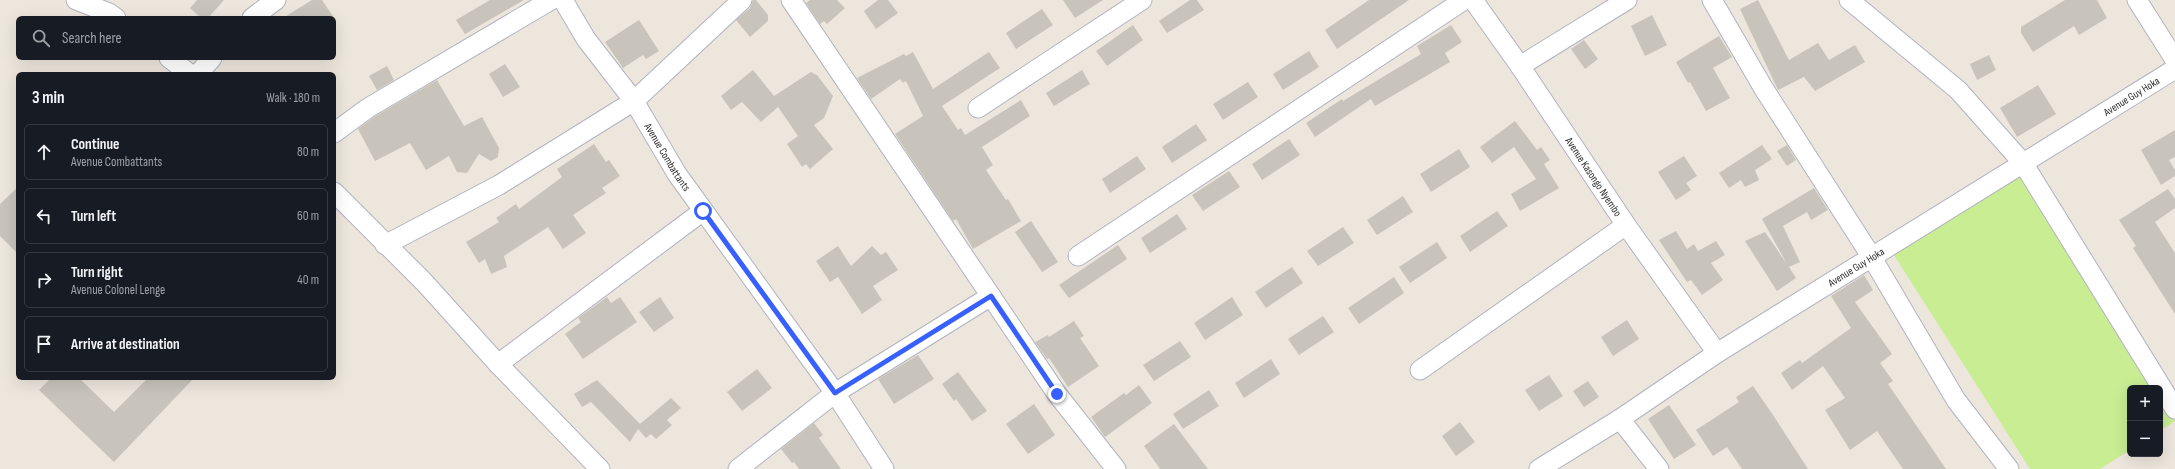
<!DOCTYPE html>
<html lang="en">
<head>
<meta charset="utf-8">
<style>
	:root { --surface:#171b24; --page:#20242c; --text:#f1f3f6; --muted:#9ea1a6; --line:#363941 }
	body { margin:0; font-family:"Sofia Sans Condensed",sans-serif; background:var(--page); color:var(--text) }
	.controls { position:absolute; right:12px; bottom:12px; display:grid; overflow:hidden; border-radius:6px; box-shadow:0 4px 16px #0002 }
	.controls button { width:36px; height:36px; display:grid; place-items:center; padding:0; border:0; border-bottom:1px solid var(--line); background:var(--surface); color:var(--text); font:20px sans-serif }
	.stop { position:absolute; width:12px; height:12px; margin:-9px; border:3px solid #3860ff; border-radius:50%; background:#fff }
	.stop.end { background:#3860ff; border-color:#fff; box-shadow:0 1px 4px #0008 }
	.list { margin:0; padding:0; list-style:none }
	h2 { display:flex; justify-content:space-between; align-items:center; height:52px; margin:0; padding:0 16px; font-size:17px }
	h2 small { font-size:13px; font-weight:400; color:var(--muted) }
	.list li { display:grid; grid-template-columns:26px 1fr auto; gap:12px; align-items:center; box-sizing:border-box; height:56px; margin:0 8px 8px; padding:0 8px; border:1px solid var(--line); border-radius:6px }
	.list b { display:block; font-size:15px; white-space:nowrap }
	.list p { margin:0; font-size:13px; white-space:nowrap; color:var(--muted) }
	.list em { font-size:13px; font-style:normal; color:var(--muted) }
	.icon { flex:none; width:22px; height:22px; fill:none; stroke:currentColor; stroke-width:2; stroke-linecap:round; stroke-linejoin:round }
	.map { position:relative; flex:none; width:2175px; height:469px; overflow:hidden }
	.search { position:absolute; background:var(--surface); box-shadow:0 4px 16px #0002; left:16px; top:16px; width:320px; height:44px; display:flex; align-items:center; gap:10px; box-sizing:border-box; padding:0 14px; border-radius:6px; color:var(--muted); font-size:15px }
	.panel { position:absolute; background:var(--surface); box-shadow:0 4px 16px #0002; left:16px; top:72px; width:320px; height:308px; border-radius:6px }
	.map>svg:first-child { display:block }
	.pitch { fill:#c8ed93 }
	.building { fill:#c9c4bb }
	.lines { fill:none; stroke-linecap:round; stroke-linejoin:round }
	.minor-casing { stroke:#b1b3bf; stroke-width:21 }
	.minor { stroke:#fff; stroke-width:19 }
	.route { stroke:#3860ff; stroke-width:5 }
	.labels { text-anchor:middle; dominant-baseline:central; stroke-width:3; stroke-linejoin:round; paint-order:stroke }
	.street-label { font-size:11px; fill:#2b2b2b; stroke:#fff }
</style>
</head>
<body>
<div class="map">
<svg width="2175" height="469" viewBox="0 0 2175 469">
	<rect width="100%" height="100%" fill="#ede6dd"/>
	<path class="pitch" d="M2017 172 2155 388H2130V450L2100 469H2030L1892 252Z
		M2160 396 2175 419V421L2160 431Z"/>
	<path class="building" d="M197 0H224L208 18H201L190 8Z
		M312 0H322L334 18H283Z
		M490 0H524L465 34 456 20Z
		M753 0H756L768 15V21L750 37 736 20 750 8Z
		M810 0H837L845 8 827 24 824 21 820 24 806 3Z
		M878 0H888L898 13 876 29 864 11Z
		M1063 0H1103L1075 18Z
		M1190 0H1197L1204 10 1167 33 1159 21Z
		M1369 0H1409L1337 49 1325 30Z
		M1758 0 1789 60 1818 43 1829 60 1855 45 1865 62 1815 91 1804 77 1778 90 1740 9Z
		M2065 0H2097L2107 18 2079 35 2074 26 2033 52 2021 33V27Z
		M1042 9 1053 25 1016 49 1006 33Z
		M1652 15 1667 45 1645 56 1631 26Z
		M639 20 659 51 646 59 643 55 623 68 605 42Z
		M1133 25 1143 40 1107 66 1096 51Z
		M1451 25 1462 42 1445 53 1450 62 1375 106 1371 99 1315 137 1306 123 1342 99 1343 101 1421 54 1417 46Z
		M1719 36 1732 57 1713 68 1730 98 1706 111 1690 82 1688 83 1676 62Z
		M1584 40 1598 59 1585 69 1571 49Z
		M1309 51 1319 67 1283 90 1273 74Z
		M913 52 933 89 989 52 1000 68 942 106 958 130 961 128 965 135 1021 100 1030 116 982 147 993 165 986 170 1006 200 1008 199 1021 221 973 249 956 219 953 221 895 134 923 116 906 81 903 83 900 79 871 99 857 78 904 54 906 56Z
		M1989 55 1996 70 1977 80 1970 64Z
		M505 64 520 87 503 97 489 74Z
		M387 66 394 80 377 90 369 76Z
		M753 70 774 96 811 72 817 75 833 96 824 118 814 125 833 149 810 169 806 164 802 167 787 144 798 136 778 107 761 122 742 102 731 110 721 96Z
		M1082 70 1090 84 1054 106 1046 93Z
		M437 80 464 126 482 117 499 148 498 157 491 161 479 154 467 173 457 172 449 156 426 170 410 143 375 161 358 129 374 117Z
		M1248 82 1258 97 1223 120 1213 104Z
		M2038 85 2056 114 2017 137 2000 108Z
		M1515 121 1537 150 1541 147 1550 160 1544 164 1559 188 1520 211 1511 194 1536 179 1514 147 1492 163 1480 147Z
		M1196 124 1207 140 1172 163 1162 147Z
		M2175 130V157L2169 160 2175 170V176L2161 185 2141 150Z
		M1289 139 1300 155 1262 180 1252 164Z
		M594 144 606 162 609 160 620 176 602 188 606 193 573 215 586 233 563 249 548 227 504 256 507 267 491 274 485 259 479 263 466 242 499 222 496 218 516 204 519 209 562 177 557 169Z
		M1762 145 1772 159 1755 170 1759 180 1745 187 1741 180 1729 188 1719 173Z
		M1787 145 1796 160 1787 166 1777 151Z
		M1459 149 1470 167 1431 192 1420 174Z
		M1137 156 1146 169 1110 193 1102 179Z
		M1684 156 1697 176 1686 183 1691 190 1676 200 1658 172Z
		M1229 171 1240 187 1203 211 1192 195Z
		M18 187V254L0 236V204Z
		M1814 188 1828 210 1811 220 1807 212 1783 226 1800 262 1789 267 1796 278 1777 291 1745 241 1765 232 1787 264 1762 219Z
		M2168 189 2175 199V208L2155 222 2175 253V314L2133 248 2136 246 2119 220Z
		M1403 196 1413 212 1377 235 1367 220Z
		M1497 211 1508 226 1470 252 1460 236Z
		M1177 214 1187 229 1150 253 1141 238Z
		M1031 221 1058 262 1042 272 1015 232Z
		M1343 227 1354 243 1318 266 1307 251Z
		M1676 231 1687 249 1694 244 1698 251 1716 241 1725 255 1711 263 1723 280 1702 295 1691 280 1687 282 1659 240Z
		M1437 242 1447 258 1410 283 1399 267Z
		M1118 245 1127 259 1069 298 1059 285Z
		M838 246 851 266 872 246 881 255 886 252 898 270 873 286 882 300 862 314 838 277 830 282 816 261Z
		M1292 267 1303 283 1266 308 1255 292Z
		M1864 275 1873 290 1855 302 1892 354 1880 363 1893 381 1888 384 1946 469H1903L1877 431 1850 450 1825 410 1845 398 1823 366 1792 390 1781 373 1800 360 1802 363 1851 328 1831 296Z
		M1394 277 1404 293 1359 324 1348 308Z
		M607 297 611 303 620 297 637 322 583 359 565 334 581 322 578 318Z
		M660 297 674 318 654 332 639 312Z
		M1232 297 1243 315 1205 340 1194 323Z
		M1323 316 1334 332 1299 355 1288 339Z
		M1627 320 1639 339 1613 356 1601 337Z
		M1074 321 1084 336 1080 338 1099 366 1068 387 1049 358 1047 359 1035 342 1048 335 1049 337Z
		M1180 341 1191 357 1154 381 1143 365Z
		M918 355 934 379 894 404 878 379Z
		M1271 359 1280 374 1244 398 1235 383Z
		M757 369 772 388 742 411 727 392Z
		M958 372 987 411 972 421 956 399 954 401 942 384Z
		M1549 375 1563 396 1539 411 1525 390Z
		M51 378H79L114 412 148 378H194L114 462 39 390Z
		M597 380 640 424 671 398 681 408 667 420 672 425 656 439 651 434 646 438 638 429 630 442 591 402 582 407 574 394Z
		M1588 381 1599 397 1584 407 1573 391Z
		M1139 385 1152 403 1105 437 1091 417 1124 393 1126 395Z
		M1753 386 1773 415 1808 469H1742L1727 447 1713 456 1696 430 1739 402 1736 397Z
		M1209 390 1219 406 1183 429 1173 414Z
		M1034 404 1055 435 1028 454 1006 424Z
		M1669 405 1696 445 1674 459 1648 419Z
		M1460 422 1475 442 1456 456 1442 436Z
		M814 423 823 435 819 438 841 469H799L794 462 792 463 781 449Z
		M1174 424 1208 469H1160L1144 446Z"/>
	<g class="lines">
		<defs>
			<g id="minor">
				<path d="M76 0 109 13 116 18"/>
				<path id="s1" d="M563 0 586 39 634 101 677 174 835 393 884 469"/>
				<path d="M791 0 1057 394 1116 469"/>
				<path id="s2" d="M1473 0 1520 66 1626 225 1717 353"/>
				<path d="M1712 0 1764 89 1871 256 1956 400 2009 469"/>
				<path d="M1849 0 1958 90 2023 163 2175 409"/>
				<path d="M2137 0 2175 60"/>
				<path d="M252 18 276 0"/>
				<path d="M169 58 190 74"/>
				<path d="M1520 66 1627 0"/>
				<path d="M198 74 212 58"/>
				<path d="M978 108 1142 0"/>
				<path d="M334 133 368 108 551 0"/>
				<path d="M334 192 424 282 498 364 600 469"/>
				<path d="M385 245 499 185 634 101 742 0"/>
				<path d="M1078 256 1464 0"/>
				<path d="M498 364 703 211"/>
				<path d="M1420 370 1626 225"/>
				<path d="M1620 419 1659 469"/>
				<path d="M738 469 835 393 991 296"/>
				<path id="s3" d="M1539 469 1620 419 1717 353 2175 69"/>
			</g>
		</defs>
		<use href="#minor" class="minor-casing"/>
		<use href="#minor" class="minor"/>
	</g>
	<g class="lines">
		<path class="route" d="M703 211 835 393 991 296 1057 394"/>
	</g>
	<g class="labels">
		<g class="street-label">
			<text stroke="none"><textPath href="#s3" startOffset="700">Avenue Guy Hoka</textPath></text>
			<text stroke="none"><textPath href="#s1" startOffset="189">Avenue Combattants</textPath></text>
			<text stroke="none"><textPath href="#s2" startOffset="214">Avenue Kasongo Nyembo</textPath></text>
			<text stroke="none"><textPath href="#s3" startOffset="376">Avenue Guy Hoka</textPath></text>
		</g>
	</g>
</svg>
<div class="controls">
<button>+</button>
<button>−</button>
</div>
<div class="stop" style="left:703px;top:211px"></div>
<div class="stop end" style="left:1057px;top:394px"></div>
<div class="search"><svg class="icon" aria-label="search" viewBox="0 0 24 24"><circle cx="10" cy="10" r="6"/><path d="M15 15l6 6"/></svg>Search here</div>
<section class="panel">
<h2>3 min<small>Walk · 180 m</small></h2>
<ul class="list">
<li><svg class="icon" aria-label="ahead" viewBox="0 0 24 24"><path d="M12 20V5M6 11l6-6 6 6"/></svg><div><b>Continue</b><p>Avenue Combattants</p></div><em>80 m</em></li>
<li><svg class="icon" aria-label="left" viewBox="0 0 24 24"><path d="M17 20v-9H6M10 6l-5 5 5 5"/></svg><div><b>Turn left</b></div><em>60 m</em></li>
<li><svg class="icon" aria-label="right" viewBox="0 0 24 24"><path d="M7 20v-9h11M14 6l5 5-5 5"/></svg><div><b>Turn right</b><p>Avenue Colonel Lenge</p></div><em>40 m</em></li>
<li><svg class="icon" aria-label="arrive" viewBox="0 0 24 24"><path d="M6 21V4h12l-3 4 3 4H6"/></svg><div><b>Arrive at destination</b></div></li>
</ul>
</section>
</div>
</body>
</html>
